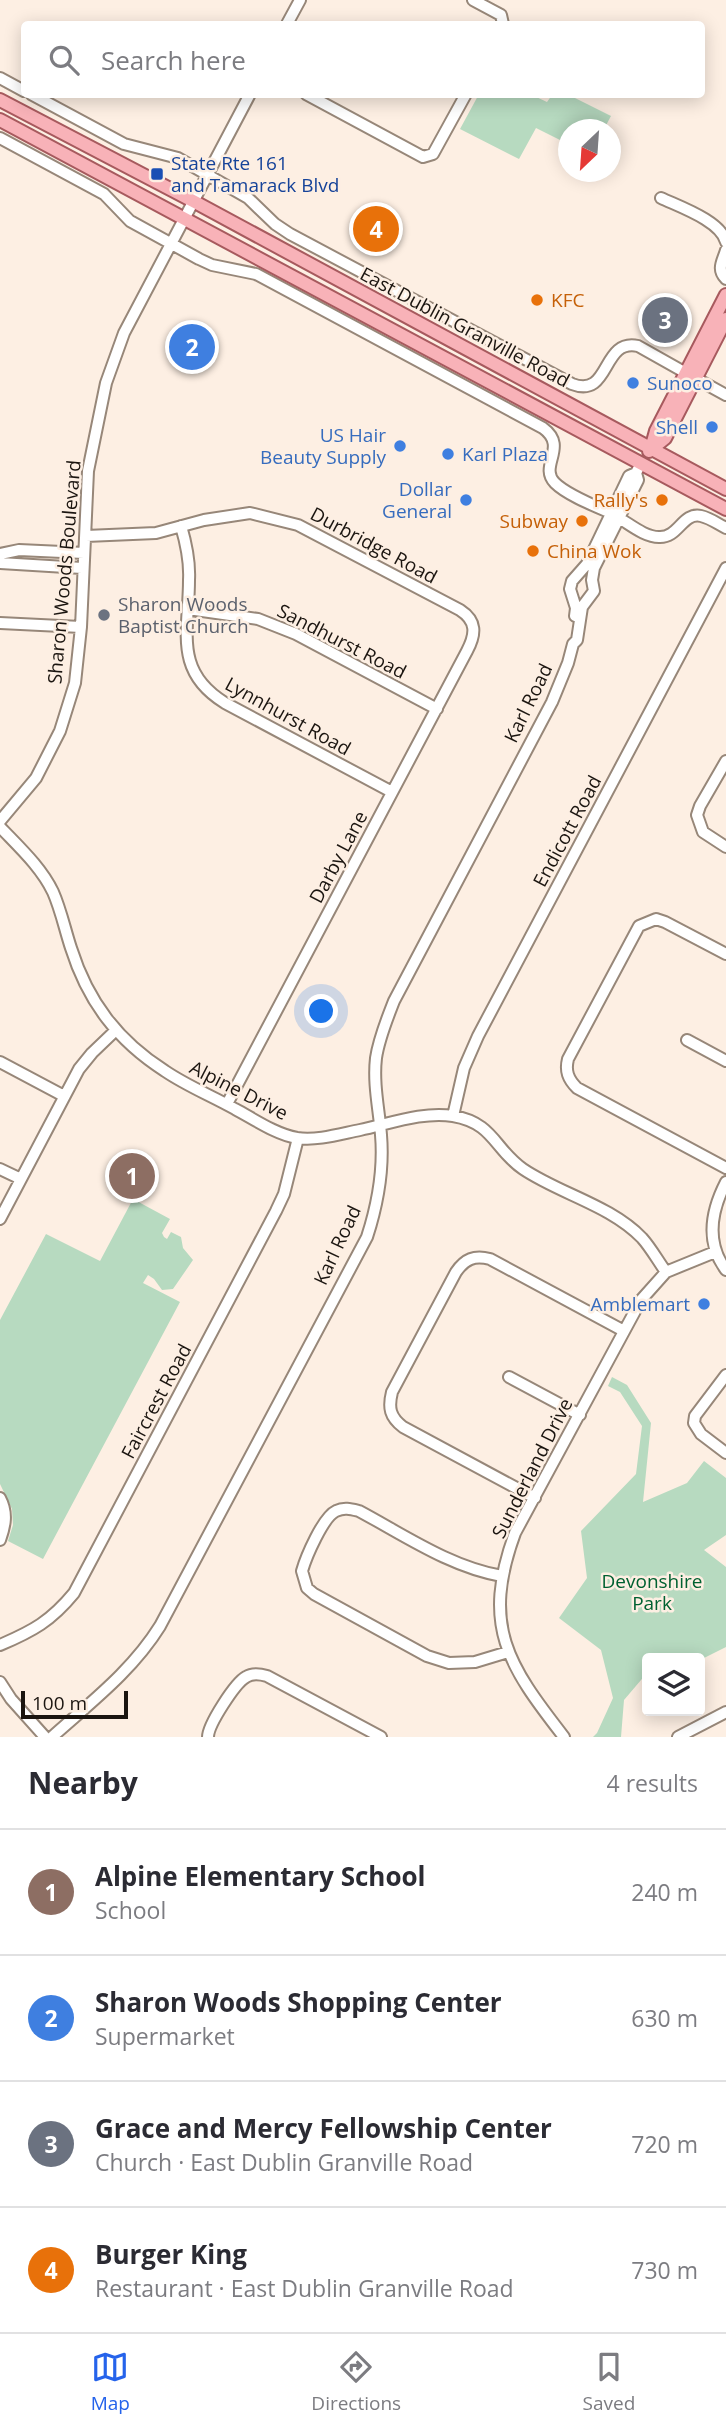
<!DOCTYPE html>
<html lang="en">
<head>
<meta charset="utf-8">
<style>
	:root { --surface:#fff; --page:#f2f2f3; --text:#2b2b33; --muted:#7c7c81; --line:#e1e1e2; --accent:#2563eb }
	body { margin:0; font-family:"Open Sans",sans-serif; background:var(--page); color:var(--text) }
	.controls { position:absolute; right:21px; bottom:21px; display:grid; overflow:hidden; border-radius:7px; box-shadow:0 4px 18px #0003 }
	.controls button { width:63px; height:63px; display:grid; place-items:center; padding:0; border:0; border-bottom:2px solid var(--line); background:var(--surface); color:var(--text); font:35px sans-serif }
	.compass { position:absolute; left:558px; top:119px; width:63px; height:63px; border-radius:50%; background:var(--surface); box-shadow:0 4px 18px #0003; rotate:205deg }
	.scale { position:absolute; left:21px; bottom:18px; width:107px; box-sizing:border-box; padding-left:7px; border:4px solid #1b1510; border-top:0; font-size:19px; line-height:24px; white-space:nowrap; color:#1b1510; -webkit-text-stroke:5px #fdefe3; paint-order:stroke }
	.you { position:absolute; left:322px; top:1012px; width:24px; height:24px; margin:-18px; border:5px solid #fff; border-radius:50%; background:#1a73e8; box-shadow:0 0 0 10px #1a73e833 }
	.badge { display:grid; place-items:center; width:46px; height:46px; border-radius:50%; background:var(--accent); color:#fff; font-size:23px; font-weight:700 }
	.pin { position:absolute; translate:-50% -50%; border:4px solid #fff; box-shadow:0 2px 7px #0006 }
	.list { margin:0; padding:0; list-style:none }
	h2 { display:flex; justify-content:space-between; align-items:center; height:91px; margin:0; padding:0 28px; font-size:30px }
	h2 small { font-size:23px; font-weight:400; color:var(--muted) }
	.list li { display:grid; grid-template-columns:46px 1fr auto; gap:21px; align-items:center; box-sizing:border-box; height:126px; padding:0 28px; border-top:2px solid var(--line) }
	.list b { display:block; font-size:26px; white-space:nowrap }
	.list p { margin:0; font-size:23px; white-space:nowrap; color:var(--muted) }
	.list em { font-size:23px; font-style:normal; color:var(--muted) }
	.icon { flex:none; width:38px; height:38px; fill:none; stroke:currentColor; stroke-width:2; stroke-linecap:round; stroke-linejoin:round }
	.map { position:relative; flex:none; width:726px; height:1737px; overflow:hidden }
	.search { position:absolute; background:var(--surface); box-shadow:0 4px 18px #0003; left:21px; right:21px; top:21px; height:77px; display:flex; align-items:center; gap:18px; box-sizing:border-box; padding:0 24px; border-radius:7px; color:var(--muted); font-size:26px }
	.sheet { height:595px; background:var(--surface) }
	nav { display:flex; justify-content:space-around; align-items:center; box-sizing:border-box; height:98px; border-top:2px solid var(--line); background:var(--surface); font-size:19px; color:var(--muted) }
	nav a { display:grid; justify-items:center; gap:4px }
	nav .on { color:var(--accent) }
	.map>svg:first-child { display:block }
	.green { fill:#b7dac0 }
	.lines { fill:none; stroke-linecap:round; stroke-linejoin:round }
	.minor-casing { stroke:#978779; stroke-width:14 }
	.major-casing { stroke:#a75a5e; stroke-width:16 }
	.minor { stroke:#fff; stroke-width:10 }
	.major { stroke:#f8b2b8; stroke-width:12 }
	.transit-dot { fill:#1a4fb4; stroke:#fdefe3; stroke-width:2.5 }
	.food-dot { fill:#e8710a; stroke:#fdefe3; stroke-width:2.5 }
	.shop-dot { fill:#3f7fe0; stroke:#fdefe3; stroke-width:2.5 }
	.worship-dot { fill:#6b7280; stroke:#fdefe3; stroke-width:2.5 }
	.labels { text-anchor:middle; dominant-baseline:central; stroke-width:5; stroke-linejoin:round; paint-order:stroke }
	.transit-label { font-size:19px; fill:#164399; stroke:#fdefe3; text-anchor:start }
	.food-label { font-size:19px; fill:#c56008; stroke:#fdefe3; text-anchor:start }
	.street-label { font-size:19px; fill:#1b1510; stroke:#fdefe3 }
	.shop-label { font-size:19px; fill:#366cbe; stroke:#fdefe3; text-anchor:end }
	.worship-label { font-size:19px; fill:#5b616d; stroke:#fdefe3; text-anchor:start }
	.park-label { font-size:19px; fill:#006131; stroke:#fdefe3 }
</style>
</head>
<body>
<div class="map">
<svg width="726" height="1737" viewBox="0 0 726 1737">
	<rect width="100%" height="100%" fill="#fdefe3"/>
	<path class="green" d="M479 94 532 95 547 102 552 95H569L611 116 604 129 568 130V144L536 128 519 159 460 129Z
		M133 1199 170 1219 162 1233 164 1237 167 1239 171 1232 181 1237 183 1248 193 1260 173 1289 162 1290 154 1279 148 1275 143 1283 180 1302 43 1559 8 1541 13 1525 12 1509 0 1484V1320L46 1234 100 1261Z
		M612 1377 627 1385 651 1423 643 1502 687 1483 704 1461 726 1478V1535L704 1550 726 1567V1647L704 1658H647V1673L624 1700 621 1737H593L597 1733 613 1698 601 1650 559 1618 587 1578 581 1531 636 1474 642 1426 620 1392 608 1386Z"/>
	<g class="lines">
		<defs>
			<path id="minor" d="M473 0 501 15 503 24
				M287 24 300 0
				M0 78 24 91
				M31 94 124 144 178 158 248 198 275 224 290 234 572 384C611 399 601 338 638 346L686 373
				M306 94 423 157 433 154 466 94
				M0 138 104 194 130 221 199 259 212 265 256 274 543 428C569 447 538 466 555 483 567 495 595 506 611 513
				M661 198C680 207 721 221 726 242
				M726 250C723 261 716 269 726 279
				M695 378 726 395
				M619 518C631 525 645 537 659 537 679 538 682 512 701 516 710 518 718 524 726 528
				M181 526C186 543 190 562 189 580 189 631 173 671 225 703L392 792
				M86 536 156 533 204 520 250 513 298 525 460 610C477 621 476 634 467 651L227 1104
				M0 554 19 550 84 553
				M0 563 82 568
				M188 609 258 619 296 634 437 709
				M575 616 576 608 570 589 572 581 587 564 629 476 636 473 638 469
				M0 623 81 627
				M726 761 700 806 697 815 703 832 726 847
				M0 821 36 778 60 731 75 683 81 627 88 471 106 383 124 333 250 94
				M0 827C19 847 41 867 53 892 61 910 65 930 71 948 88 1002 118 1041 165 1071 187 1086 212 1096 235 1109 254 1119 275 1134 297 1138 317 1141 340 1134 360 1130 389 1124 423 1111 453 1116 494 1123 494 1149 523 1169 560 1194 610 1205 642 1238 651 1248 658 1261 666 1272
				M726 954 665 922 656 919 639 926 568 1059C565 1071 568 1079 577 1088L726 1168
				M687 1040 726 1061
				M0 1062 64 1096
				M453 1116 464 1068 478 1036 726 568
				M0 1169 21 1179
				M726 1182C711 1211 705 1242 726 1270
				M0 1219 79 1069 92 1053 115 1031
				M726 1375 695 1416 694 1423 701 1434 726 1453
				M509 1377 580 1415
				M0 1498C8 1513 5 1526 0 1540
				M535 1498 403 1427C390 1417 388 1408 392 1392L456 1272C465 1259 474 1255 490 1259L624 1331
				M502 1576C450 1567 404 1535 359 1511 351 1509 344 1507 336 1511 323 1517 306 1557 302 1571L307 1588 314 1594 427 1656 449 1663 475 1662 508 1652
				M0 1645C33 1631 51 1621 74 1593L276 1211 284 1194 298 1138
				M0 1682 11 1699 45 1737
				M52 1737C91 1702 132 1671 160 1626L367 1237C378 1203 384 1170 381 1135 379 1109 373 1084 376 1058 379 1038 387 1019 394 1001L552 702 568 663 573 644 577 640 582 607 594 591 592 580 594 568 638 480 636 473
				M208 1737C208 1725 235 1683 246 1677 252 1673 260 1674 267 1676L381 1737
				M564 1737C508 1665 481 1626 515 1533L641 1300 666 1272 715 1252
				M678 1737 726 1712"/>
			<path id="major" d="M0 100 193 201 726 489
				M0 120 726 509
				M651 449 656 431 726 295
				M649 451 665 438 726 319"/>
		</defs>
		<use href="#minor" class="minor-casing"/>
		<use href="#major" class="major-casing"/>
		<use href="#minor" class="minor"/>
		<use href="#major" class="major"/>
	</g>
	<rect class="transit-dot" x="150" y="167" width="14" height="14" rx="3.5"/>
	<g class="food-dot">
		<circle cx="537" cy="300" r="7"/>
		<circle cx="662" cy="500" r="7"/>
		<circle cx="582" cy="521" r="7"/>
		<circle cx="533" cy="551" r="7"/>
	</g>
	<g class="shop-dot">
		<circle cx="633" cy="383" r="7"/>
		<circle cx="712" cy="427" r="7"/>
		<circle cx="400" cy="446" r="7"/>
		<circle cx="448" cy="454" r="7"/>
		<circle cx="466" cy="500" r="7"/>
		<circle cx="704" cy="1304" r="7"/>
	</g>
	<circle class="worship-dot" cx="104" cy="615" r="7"/>
	<g class="labels">
		<g class="transit-label">
			<text x="171" y="163">State Rte 161<tspan x="171" dy="22">and Tamarack Blvd</tspan></text>
		</g>
		<g class="food-label">
			<text x="551" y="300">KFC</text>
			<text x="648" y="500" text-anchor="end">Rally's</text>
			<text x="568" y="521" text-anchor="end">Subway</text>
			<text x="547" y="551">China Wok</text>
		</g>
		<g class="street-label">
			<text transform="translate(465 327) rotate(28)">East Dublin Granville Road</text>
			<text transform="translate(374 545) rotate(28)">Durbridge Road</text>
			<text transform="translate(64 572) rotate(-85)">Sharon Woods Boulevard</text>
			<text transform="translate(342 641) rotate(27)">Sandhurst Road</text>
			<text transform="translate(528 703) rotate(-64)">Karl Road</text>
			<text transform="translate(288 716) rotate(29)">Lynnhurst Road</text>
			<text transform="translate(567 831) rotate(-62)">Endicott Road</text>
			<text transform="translate(338 857) rotate(-62)">Darby Lane</text>
			<text transform="translate(239 1090) rotate(27)">Alpine Drive</text>
			<text transform="translate(337 1245) rotate(-65)">Karl Road</text>
			<text transform="translate(156 1401) rotate(-62)">Faircrest Road</text>
			<text transform="translate(532 1468) rotate(-63)">Sunderland Drive</text>
		</g>
		<g class="shop-label">
			<text x="647" y="383" text-anchor="start">Sunoco</text>
			<text x="698" y="427">Shell</text>
			<text x="386" y="435">US Hair<tspan x="386" dy="22">Beauty Supply</tspan></text>
			<text x="462" y="454" text-anchor="start">Karl Plaza</text>
			<text x="452" y="489">Dollar<tspan x="452" dy="22">General</tspan></text>
			<text x="690" y="1304">Amblemart</text>
		</g>
		<g class="worship-label">
			<text x="118" y="604">Sharon Woods<tspan x="118" dy="22">Baptist Church</tspan></text>
		</g>
		<g class="park-label">
			<text x="652" y="1581">Devonshire<tspan x="652" dy="22">Park</tspan></text>
		</g>
	</g>
</svg>
<div class="controls">
<button><svg class="icon" aria-label="layers" viewBox="0 0 24 24"><path d="M12 4l9 5-9 5-9-5zM3 14l9 5 9-5"/></svg></button>
</div>
<svg class="compass" viewBox="-18 -18 36 36"><path d="M0-13l5 13h-10z" fill="#e53935"/><path d="M0 13l5-13h-10z" fill="#7c7c81"/></svg>
<div class="scale">100 m</div>
<div class="you"></div>
<div class="pin badge" style="left:132px;top:1176px;background:#8d6e63">1</div>
<div class="pin badge" style="left:192px;top:347px;background:#3f7fe0">2</div>
<div class="pin badge" style="left:665px;top:320px;background:#6b7280">3</div>
<div class="pin badge" style="left:376px;top:229px;background:#e8710a">4</div>
<div class="search"><svg class="icon" aria-label="search" viewBox="0 0 24 24"><circle cx="10" cy="10" r="6"/><path d="M15 15l6 6"/></svg>Search here</div>
</div>
<section class="sheet">
<h2>Nearby<small>4 results</small></h2>
<ul class="list">
<li><span class="badge" style="background:#8d6e63">1</span><div><b>Alpine Elementary School</b><p>School</p></div><em>240 m</em></li>
<li><span class="badge" style="background:#3f7fe0">2</span><div><b>Sharon Woods Shopping Center</b><p>Supermarket</p></div><em>630 m</em></li>
<li><span class="badge" style="background:#6b7280">3</span><div><b>Grace and Mercy Fellowship Center</b><p>Church · East Dublin Granville Road</p></div><em>720 m</em></li>
<li><span class="badge" style="background:#e8710a">4</span><div><b>Burger King</b><p>Restaurant · East Dublin Granville Road</p></div><em>730 m</em></li>
</ul>
</section>
<nav>
<a class="on"><svg class="icon" aria-label="map" viewBox="0 0 24 24"><path d="M3 6l6-2 6 2 6-2v14l-6 2-6-2-6 2zM9 4v14M15 6v14"/></svg>Map</a>
<a><svg class="icon" aria-label="directions" viewBox="0 0 24 24"><path d="M12 3l9 9-9 9-9-9zM9 14v-3h6M13 9l2 2-2 2"/></svg>Directions</a>
<a><svg class="icon" aria-label="saved" viewBox="0 0 24 24"><path d="M7 4h10v16l-5-4-5 4z"/></svg>Saved</a>
</nav>
</body>
</html>
